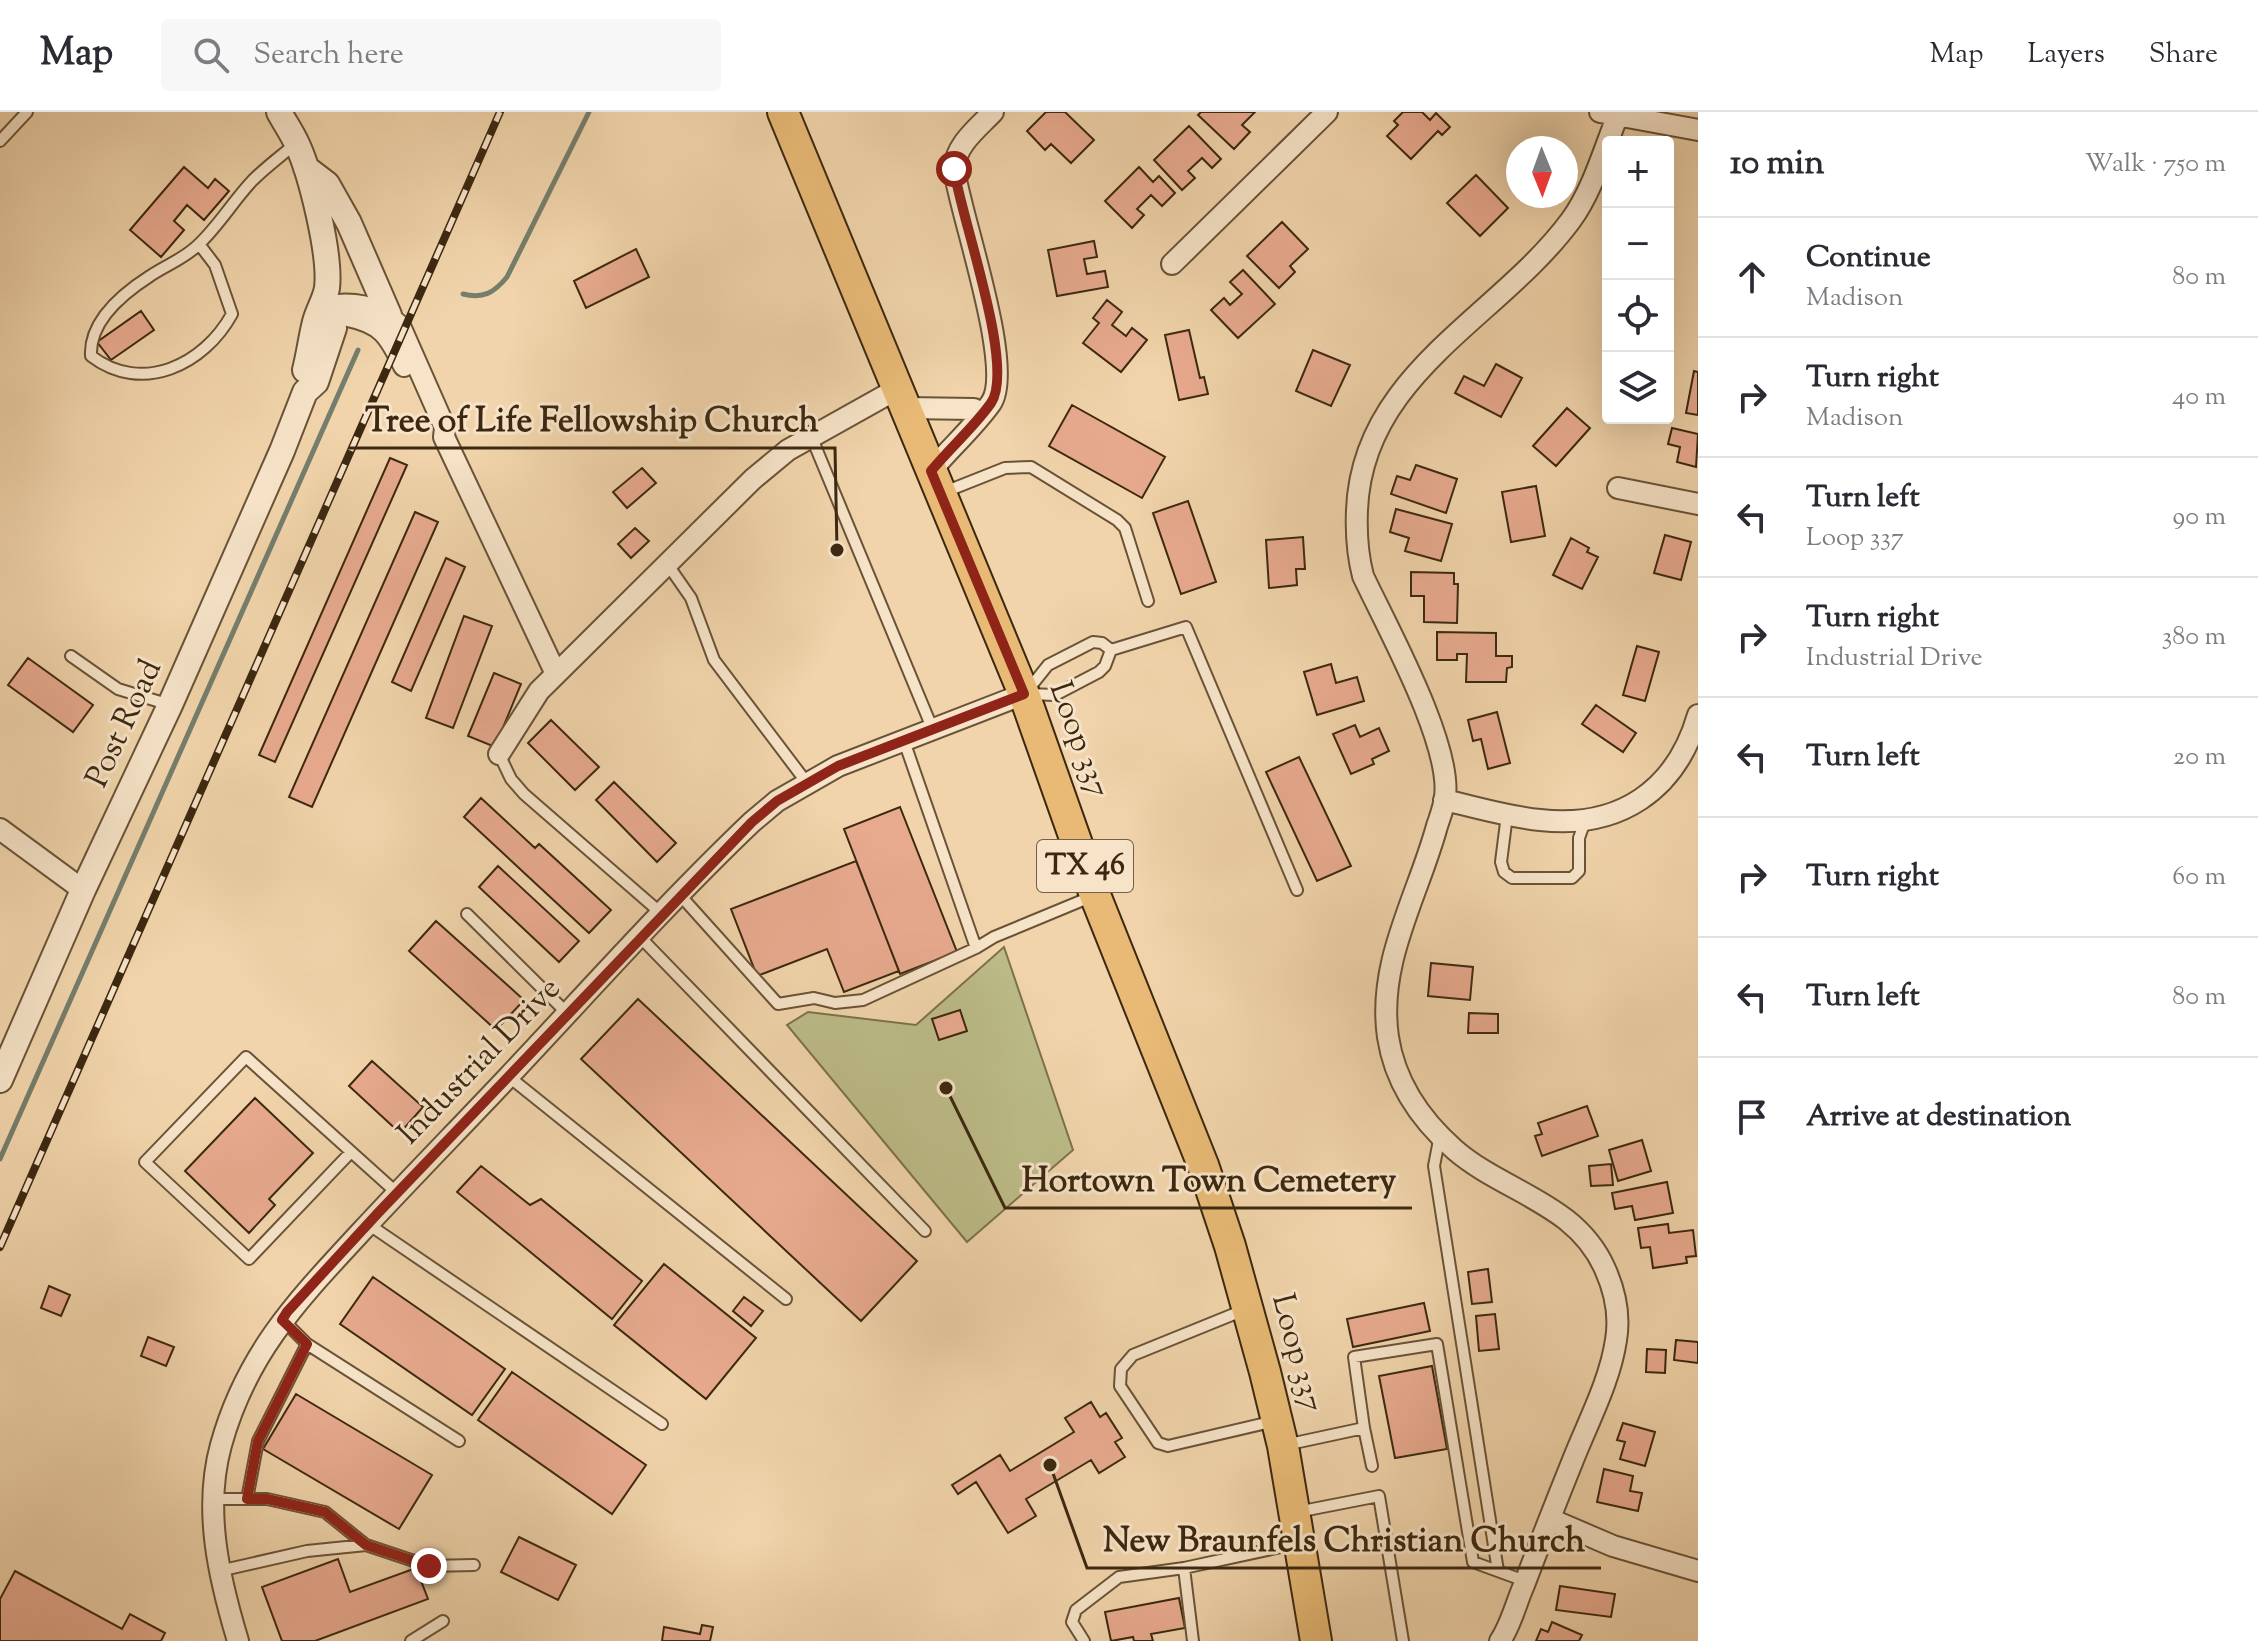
<!DOCTYPE html>
<html lang="en">
<head>
<meta charset="utf-8">
<style>
	:root { --surface:#fff; --page:#f7f7f7; --text:#2b2b33; --muted:#7c7c81; --line:#e1e1e2 }
	body { margin:0; font-family:"Sorts Mill Goudy",serif; background:var(--page); color:var(--text) }
	.controls { position:absolute; right:24px; top:24px; display:grid; overflow:hidden; border-radius:8px; box-shadow:0 8px 32px #0002 }
	.controls button { width:72px; height:72px; display:grid; place-items:center; padding:0; border:0; border-bottom:2px solid var(--line); background:var(--surface); color:var(--text); font:40px sans-serif }
	.compass { position:absolute; left:1506px; top:24px; width:72px; height:72px; border-radius:50%; background:var(--surface); box-shadow:0 8px 32px #0002; rotate:179deg }
	.stop { position:absolute; width:24px; height:24px; margin:-18px; border:6px solid #8f2418; border-radius:50%; background:#fff }
	.stop.end { background:#8f2418; border-color:#fff; box-shadow:0 2px 8px #0008 }
	.list { margin:0; padding:0; list-style:none }
	h2 { display:flex; justify-content:space-between; align-items:center; height:104px; margin:0; padding:0 32px; font-size:34px }
	h2 small { font-size:26px; font-weight:400; color:var(--muted) }
	.list li { display:grid; grid-template-columns:52px 1fr auto; gap:24px; align-items:center; box-sizing:border-box; height:120px; padding:0 32px; border-top:2px solid var(--line) }
	.list b { display:block; font-size:30px; white-space:nowrap }
	.list p { margin:0; font-size:26px; white-space:nowrap; color:var(--muted) }
	.list em { font-size:26px; font-style:normal; color:var(--muted) }
	.icon { flex:none; width:44px; height:44px; fill:none; stroke:currentColor; stroke-width:2; stroke-linecap:round; stroke-linejoin:round }
	.map { position:relative; flex:none; width:1698px; height:1529px; overflow:hidden }
	header { display:flex; align-items:center; gap:48px; box-sizing:border-box; height:112px; padding:0 40px; background:var(--surface); border-bottom:2px solid var(--line) }
	header strong { font-size:38px }
	nav { display:flex; gap:44px; margin-inline-start:auto; font-size:28px }
	.search { width:560px; height:72px; background:var(--page); display:flex; align-items:center; gap:20px; box-sizing:border-box; padding:0 28px; border-radius:8px; color:var(--muted); font-size:30px }
	main { display:flex }
	aside { flex:1; background:var(--surface) }
	.map>svg:first-child { display:block }
	.green { fill:#bcbc88; stroke:#7c724c; stroke-width:2 }
	.lines { fill:none; stroke-linecap:round; stroke-linejoin:round }
	.stream { stroke:#757e6c; stroke-width:5 }
	.building { fill:#e8aa8f; stroke:#3c2810; stroke-width:2 }
	.service-casing { stroke:#695337; stroke-width:14 }
	.minor-casing { stroke:#695337; stroke-width:24 }
	.tertiary-casing { stroke:#695337; stroke-width:28 }
	.primary-casing { stroke:#3c2810; stroke-width:34 }
	.service { stroke:#f6e3c8; stroke-width:10 }
	.minor { stroke:#f6e3c8; stroke-width:20 }
	.tertiary { stroke:#f6e3c8; stroke-width:24 }
	.primary { stroke:#e8ba76; stroke-width:30 }
	.rail-casing { stroke:#3c2810; stroke-width:8 }
	.rail { stroke:#f6e3c8; stroke-width:5; stroke-dasharray:15; stroke-linecap:butt }
	.route { stroke:#8f2418; stroke-width:10 }
	.labels { text-anchor:middle; dominant-baseline:central; stroke-width:6; stroke-linejoin:round; paint-order:stroke }
	.shield { fill:#f6e3c8; stroke:#746047; stroke-width:2 }
	.shield-label { font-size:30px; font-weight:bold; fill:#3c2810 }
	.street-label { font-size:32px; fill:#3c2810; stroke:#f6e3c8 }
	.leader { fill:none; stroke:#3c2810; stroke-width:3 }
	.callout-dot { fill:#3c2810; stroke:#f6e3c8; stroke-width:3 }
	.callout-label { font-size:34px; text-anchor:middle; font-weight:bold; fill:#3c2810; stroke:#f6e3c8; stroke-width:6; stroke-linejoin:round; paint-order:stroke }
</style>
</head>
<body>
<header>
<strong>Map</strong>
<div class="search"><svg class="icon" aria-label="search" viewBox="0 0 24 24"><circle cx="10" cy="10" r="6"/><path d="M15 15l6 6"/></svg>Search here</div>
<nav><a>Map</a><a>Layers</a><a>Share</a></nav>
</header>
<main>
<div class="map">
<svg width="1698" height="1529" viewBox="0 0 1698 1529">
	<rect width="100%" height="100%" fill="#f1d4ab"/>
	<filter id="stains"><feTurbulence type="fractalNoise" baseFrequency=".0025" numOctaves="4"/><feColorMatrix values="0 0 0 0 .2 0 0 0 0 .09 0 0 0 0 .02 0 0 0 .5 -.17"/></filter>
	<radialGradient id="worn" r=".72"><stop offset=".6" stop-color="#630" stop-opacity="0"/><stop offset="1" stop-color="#630" stop-opacity=".3"/></radialGradient>
	<path class="green" d="M1004 835 1073 1038 967 1130 787 913 808 900 916 913Z"/>
	<g class="lines">
		<path class="stream" d="M463 182C483 187 494 181 507 165L589 0
			M0 1047 358 238"/>
	</g>
	<path class="building" d="M1046 0H1065L1094 28 1071 51 1051 32 1045 38 1027 19Z
		M1201 0H1255L1242 13 1250 20 1234 37 1198 3Z
		M1403 0H1422L1430 8 1436 1 1450 15 1442 23 1438 19 1411 47 1387 24 1398 13 1394 9Z
		M1189 14 1221 47 1212 56 1202 46 1188 59 1195 66 1182 78 1154 48Z
		M184 55 208 76 215 67 229 79 204 108 187 93 174 109 184 118 161 145 130 118Z
		M1139 55 1153 70 1159 64 1175 81 1162 94 1151 83 1137 97 1144 103 1132 116 1105 89Z
		M1476 63 1508 96 1480 124 1447 91Z
		M1282 110 1308 137 1290 154 1295 160 1279 176 1247 144Z
		M1094 129 1097 145 1084 147 1087 162 1105 159 1108 175 1057 184 1048 138Z
		M636 137 649 165 586 196 574 169Z
		M1243 158 1275 192 1238 226 1211 198 1224 186 1230 193 1242 182 1230 170Z
		M1107 188 1122 200 1112 213 1126 224 1132 216 1147 228 1121 260 1083 231 1099 211 1093 206Z
		M141 199 154 218 111 248 97 230Z
		M1189 218 1200 266 1204 265 1208 282 1179 288 1165 223Z
		M1313 238 1350 253 1331 294 1296 279Z
		M1496 252 1522 266 1501 305 1455 281 1464 264 1484 274Z
		M1694 259 1698 260V303L1686 301Z
		M1072 293 1165 345 1142 386 1049 334Z
		M1567 296 1590 316 1556 354 1533 334Z
		M1672 316 1698 322 1696 355 1677 350 1680 335 1668 332Z
		M390 346 407 353 275 650 259 643Z
		M1416 353 1457 367 1446 401 1391 382 1397 364 1410 368Z
		M642 356 656 371 627 396 613 380Z
		M1536 374 1545 424 1511 430 1502 380Z
		M1188 389 1216 470 1181 482 1153 401Z
		M1396 397 1452 412 1441 449 1405 439 1409 426 1390 420Z
		M415 400 438 410 312 695 289 685Z
		M635 416 649 429 631 446 618 432Z
		M1665 423 1691 430 1681 468 1654 461Z
		M1303 425 1305 457H1296L1297 473 1269 476 1266 428Z
		M1571 426 1589 436 1587 440 1598 445 1582 477 1553 463Z
		M446 446 465 455 411 579 392 570Z
		M1411 460 1454 461V472H1458L1457 511 1424 510V484H1411Z
		M464 504 492 514 453 616 426 606Z
		M1437 520 1496 521V544H1512V555L1507 556 1506 570H1466L1467 542H1457V548H1437Z
		M1637 534 1659 540 1645 589 1623 583Z
		M28 546 93 593 73 620 8 573Z
		M1331 552 1336 571 1357 565 1364 589 1317 603 1304 560Z
		M494 561 521 572 495 635 468 624Z
		M1596 593 1636 621 1623 640 1582 612Z
		M1497 600 1510 651 1488 657 1481 627 1473 629 1468 608Z
		M551 608 599 655 575 678 528 631Z
		M1355 613 1360 625 1379 616 1389 639 1372 647 1374 652 1351 662 1333 622Z
		M1299 645 1351 754 1317 769 1266 660Z
		M614 670 676 731 657 750 596 688Z
		M481 686 535 736 539 732 611 798 589 821 464 705Z
		M900 695 957 840 900 862 844 717Z
		M856 749 899 859 844 880 827 837 757 864 731 797Z
		M498 754 579 829 559 850 479 775Z
		M436 809 524 888 496 918 409 839Z
		M1431 851 1473 855 1470 888 1428 884Z
		M638 887 917 1149 861 1209 581 947Z
		M960 898 967 919 939 928 932 907Z
		M1469 901 1498 902V921H1468Z
		M372 949 423 995 400 1021 349 974Z
		M255 986 313 1041 269 1087 275 1093 249 1121 185 1059Z
		M1587 994 1598 1024 1542 1044 1535 1024 1542 1022 1538 1011Z
		M1642 1028 1651 1059 1618 1069 1609 1038Z
		M1611 1052 1613 1073 1591 1074 1589 1054Z
		M481 1054 530 1093 541 1087 642 1169 612 1207 457 1080Z
		M1667 1070 1673 1101 1635 1108 1632 1094 1615 1097 1612 1081Z
		M1668 1112 1669 1121 1693 1118 1696 1144 1686 1145 1687 1151 1653 1156 1650 1135 1641 1136 1638 1116Z
		M664 1152 756 1226 706 1287 614 1213Z
		M1488 1157 1492 1190 1472 1192 1468 1160Z
		M373 1165 505 1257 472 1303 340 1212Z
		M49 1174 70 1183 61 1204 41 1196Z
		M744 1185 763 1199 751 1214 733 1199Z
		M1424 1191 1430 1219 1353 1235 1347 1207Z
		M1495 1202 1499 1237 1479 1239 1476 1204Z
		M148 1225 174 1235 166 1254 141 1244Z
		M1676 1228 1698 1230V1251L1674 1248Z
		M1647 1237 1666 1238 1665 1261 1646 1260Z
		M1432 1254 1447 1337 1395 1346 1379 1264Z
		M512 1260 646 1353 612 1402 478 1308Z
		M296 1282 432 1363 399 1417 263 1337Z
		M1091 1290 1100 1305 1106 1301 1122 1326 1115 1330 1125 1345 1099 1361 1091 1348 1026 1387 1036 1404 1008 1421 976 1370 958 1382 952 1373 1000 1343 1010 1359 1074 1320 1065 1306Z
		M1623 1311 1655 1320 1645 1354 1620 1347 1625 1330 1617 1328Z
		M1604 1357 1633 1364 1630 1379 1642 1381 1638 1399 1597 1390Z
		M519 1425 576 1453 558 1488 501 1460Z
		M338 1447 350 1480 416 1456 428 1487 315 1529H282L262 1475Z
		M15 1459 122 1517 130 1502 165 1521 161 1529H0V1487Z
		M1560 1474 1615 1482 1611 1505 1556 1498Z
		M1179 1486 1185 1516 1151 1522 1153 1529H1134L1133 1525 1111 1529 1105 1500Z
		M1552 1510 1582 1523 1579 1529H1536L1541 1517 1548 1520Z
		M702 1513 713 1515 710 1529H662L664 1515 700 1522Z"/>
	<g class="lines">
		<defs>
			<path id="service" d="M0 29 27 0
				M199 132 215 153 232 202C204 253 142 283 91 244 89 209 122 182 150 164 166 153 182 148 197 134 218 115 233 89 253 68 266 55 281 44 295 32
				M811 324 933 618
				M942 381 1005 356 1031 355 1117 408 1125 416 1148 489
				M668 453 691 486 714 548 807 671
				M71 544 118 577 170 593
				M1028 578 1048 553 1093 530 1102 531 1111 538 1186 515 1297 778
				M1029 582 1055 583 1099 560 1105 554 1111 538
				M904 629 976 836
				M499 642 511 667 524 682 662 802
				M1507 703 1501 750 1504 760 1512 766H1572L1579 759V726L1585 709
				M680 783 778 892 814 886 835 891 863 888 976 836 994 825 1093 784
				M467 802 568 902
				M640 825 925 1119
				M508 964 786 1187
				M1440 1023 1434 1054 1498 1459
				M351 1040 249 1147 145 1050 246 945 397 1081
				M368 1112 662 1312
				M1244 1198 1133 1243 1121 1257 1120 1274 1158 1331 1168 1334 1275 1309
				M283 1208 307 1232 459 1329
				M1364 1316 1354 1245 1437 1232 1473 1450 1525 1469
				M1285 1333 1364 1316 1372 1354
				M214 1387H267L325 1400 366 1433
				M247 1387 258 1329 307 1232
				M1297 1400 1379 1384 1403 1529
				M1184 1456 1193 1529
				M219 1459 307 1439 366 1433 429 1454 474 1453
				M411 1529 443 1509
				M1084 1529 1072 1510 1076 1498 1119 1465 1184 1456 1295 1432"/>
			<path id="minor" d="M1600 0 1698 18
				M1172 152 1327 0
				M322 195C352 189 377 193 400 214L445 316 444 325 556 562
				M348 204C382 211 389 223 404 254
				M906 296 974 297 980 301
				M931 359C951 335 974 315 991 291 1015 256 960 102 954 57 956 32 977 17 993 0
				M1618 376 1698 392
				M499 642 539 579 753 367 788 338 897 277
				M1444 688C1476 695 1508 705 1540 708 1619 717 1676 679 1698 603
				M0 717 83 778
				M1550 1407 1613 1434 1698 1459
				M238 1529C219 1466 203 1398 221 1333 246 1242 297 1189 359 1122 408 1069 459 1017 509 964 589 879 667 791 752 710L777 689 838 654 1024 582
				M1500 1529C1511 1513 1516 1491 1524 1473 1540 1431 1556 1390 1573 1348 1588 1310 1610 1269 1616 1228 1620 1204 1615 1179 1605 1157 1576 1091 1505 1081 1455 1038 1422 1009 1395 971 1388 925 1377 850 1418 784 1437 714 1440 705 1444 695 1445 685 1452 632 1387 515 1363 464 1357 441 1356 421 1357 398 1362 261 1499 206 1571 108 1593 78 1604 37 1618 3"/>
			<path id="tertiary" d="M279 0C285 11 292 21 297 32 311 62 331 143 327 176 325 188 318 198 315 210 311 226 309 242 305 258
				M306 56 327 72 349 111 389 203
				M0 968 83 778 170 593 282 339 305 280 316 270 334 216 322 195"/>
			<path id="primary" d="M783 0 1024 582 1095 783 1203 1053 1230 1134 1265 1260 1283 1334 1316 1529"/>
		</defs>
		<use href="#service" class="service-casing"/>
		<use href="#minor" class="minor-casing"/>
		<use href="#tertiary" class="tertiary-casing"/>
		<use href="#primary" class="primary-casing"/>
		<use href="#service" class="service"/>
		<use href="#minor" class="minor"/>
		<use href="#tertiary" class="tertiary"/>
		<use href="#primary" class="primary"/>
		<defs>
			<path id="rail" d="M0 1135 500 0"/>
		</defs>
		<use href="#rail" class="rail-casing"/>
		<use href="#rail" class="rail"/>
	</g>
	<g class="lines">
		<path class="route" d="M429 1454 366 1433 325 1400 267 1387H247L258 1329 307 1232 282 1208 287 1200 378 1101 752 710 777 689 838 654 1024 582 931 359C951 335 974 315 991 291 1016 255 960 103 954 57"/>
	</g>
	<g class="labels">
		<rect class="shield" x="1037" y="728" width="96" height="52" rx="6"/>
		<g class="shield-label">
			<text x="1085" y="754">TX 46</text>
		</g>
		<g class="street-label">
			<text transform="translate(125 612) rotate(-65)">Post Road</text>
			<text transform="translate(1078 628) rotate(70)">Loop 337</text>
			<text transform="translate(480 950) rotate(-46)">Industrial Drive</text>
			<text transform="translate(1296 1241) rotate(75)">Loop 337</text>
		</g>
	</g>
	<path class="leader" d="M837 438L835 336H349M946 976L1005 1096H1412M1050 1353L1087 1456H1601"/>
	<g class="callout-dot">
		<circle cx="837" cy="438" r="8"/>
		<circle cx="946" cy="976" r="8"/>
		<circle cx="1050" cy="1353" r="8"/>
	</g>
	<g class="callout-label">
		<text x="592" y="319">Tree of Life Fellowship Church</text>
		<text x="1209" y="1079">Hortown Town Cemetery</text>
		<text x="1344" y="1439">New Braunfels Christian Church</text>
	</g>
	<rect width="100%" height="100%" filter="url(#stains)"/>
	<rect width="100%" height="100%" fill="url(#worn)"/>
</svg>
<div class="controls">
<button>+</button>
<button>−</button>
<button><svg class="icon" aria-label="locate" viewBox="0 0 24 24"><circle cx="12" cy="12" r="6"/><path d="M12 2v4M12 18v4M2 12h4M18 12h4"/></svg></button>
<button><svg class="icon" aria-label="layers" viewBox="0 0 24 24"><path d="M12 4l9 5-9 5-9-5zM3 14l9 5 9-5"/></svg></button>
</div>
<svg class="compass" viewBox="-18 -18 36 36"><path d="M0-13l5 13h-10z" fill="#e53935"/><path d="M0 13l5-13h-10z" fill="#7c7c81"/></svg>
<div class="stop" style="left:954px;top:57px"></div>
<div class="stop end" style="left:429px;top:1454px"></div>
</div>
<aside>
<h2>10 min<small>Walk · 750 m</small></h2>
<ul class="list">
<li><svg class="icon" aria-label="ahead" viewBox="0 0 24 24"><path d="M12 20V5M6 11l6-6 6 6"/></svg><div><b>Continue</b><p>Madison</p></div><em>80 m</em></li>
<li><svg class="icon" aria-label="right" viewBox="0 0 24 24"><path d="M7 20v-9h11M14 6l5 5-5 5"/></svg><div><b>Turn right</b><p>Madison</p></div><em>40 m</em></li>
<li><svg class="icon" aria-label="left" viewBox="0 0 24 24"><path d="M17 20v-9H6M10 6l-5 5 5 5"/></svg><div><b>Turn left</b><p>Loop 337</p></div><em>90 m</em></li>
<li><svg class="icon" aria-label="right" viewBox="0 0 24 24"><path d="M7 20v-9h11M14 6l5 5-5 5"/></svg><div><b>Turn right</b><p>Industrial Drive</p></div><em>380 m</em></li>
<li><svg class="icon" aria-label="left" viewBox="0 0 24 24"><path d="M17 20v-9H6M10 6l-5 5 5 5"/></svg><div><b>Turn left</b></div><em>20 m</em></li>
<li><svg class="icon" aria-label="right" viewBox="0 0 24 24"><path d="M7 20v-9h11M14 6l5 5-5 5"/></svg><div><b>Turn right</b></div><em>60 m</em></li>
<li><svg class="icon" aria-label="left" viewBox="0 0 24 24"><path d="M17 20v-9H6M10 6l-5 5 5 5"/></svg><div><b>Turn left</b></div><em>80 m</em></li>
<li><svg class="icon" aria-label="arrive" viewBox="0 0 24 24"><path d="M6 21V4h12l-3 4 3 4H6"/></svg><div><b>Arrive at destination</b></div></li>
</ul>
</aside>
</main>
</body>
</html>
